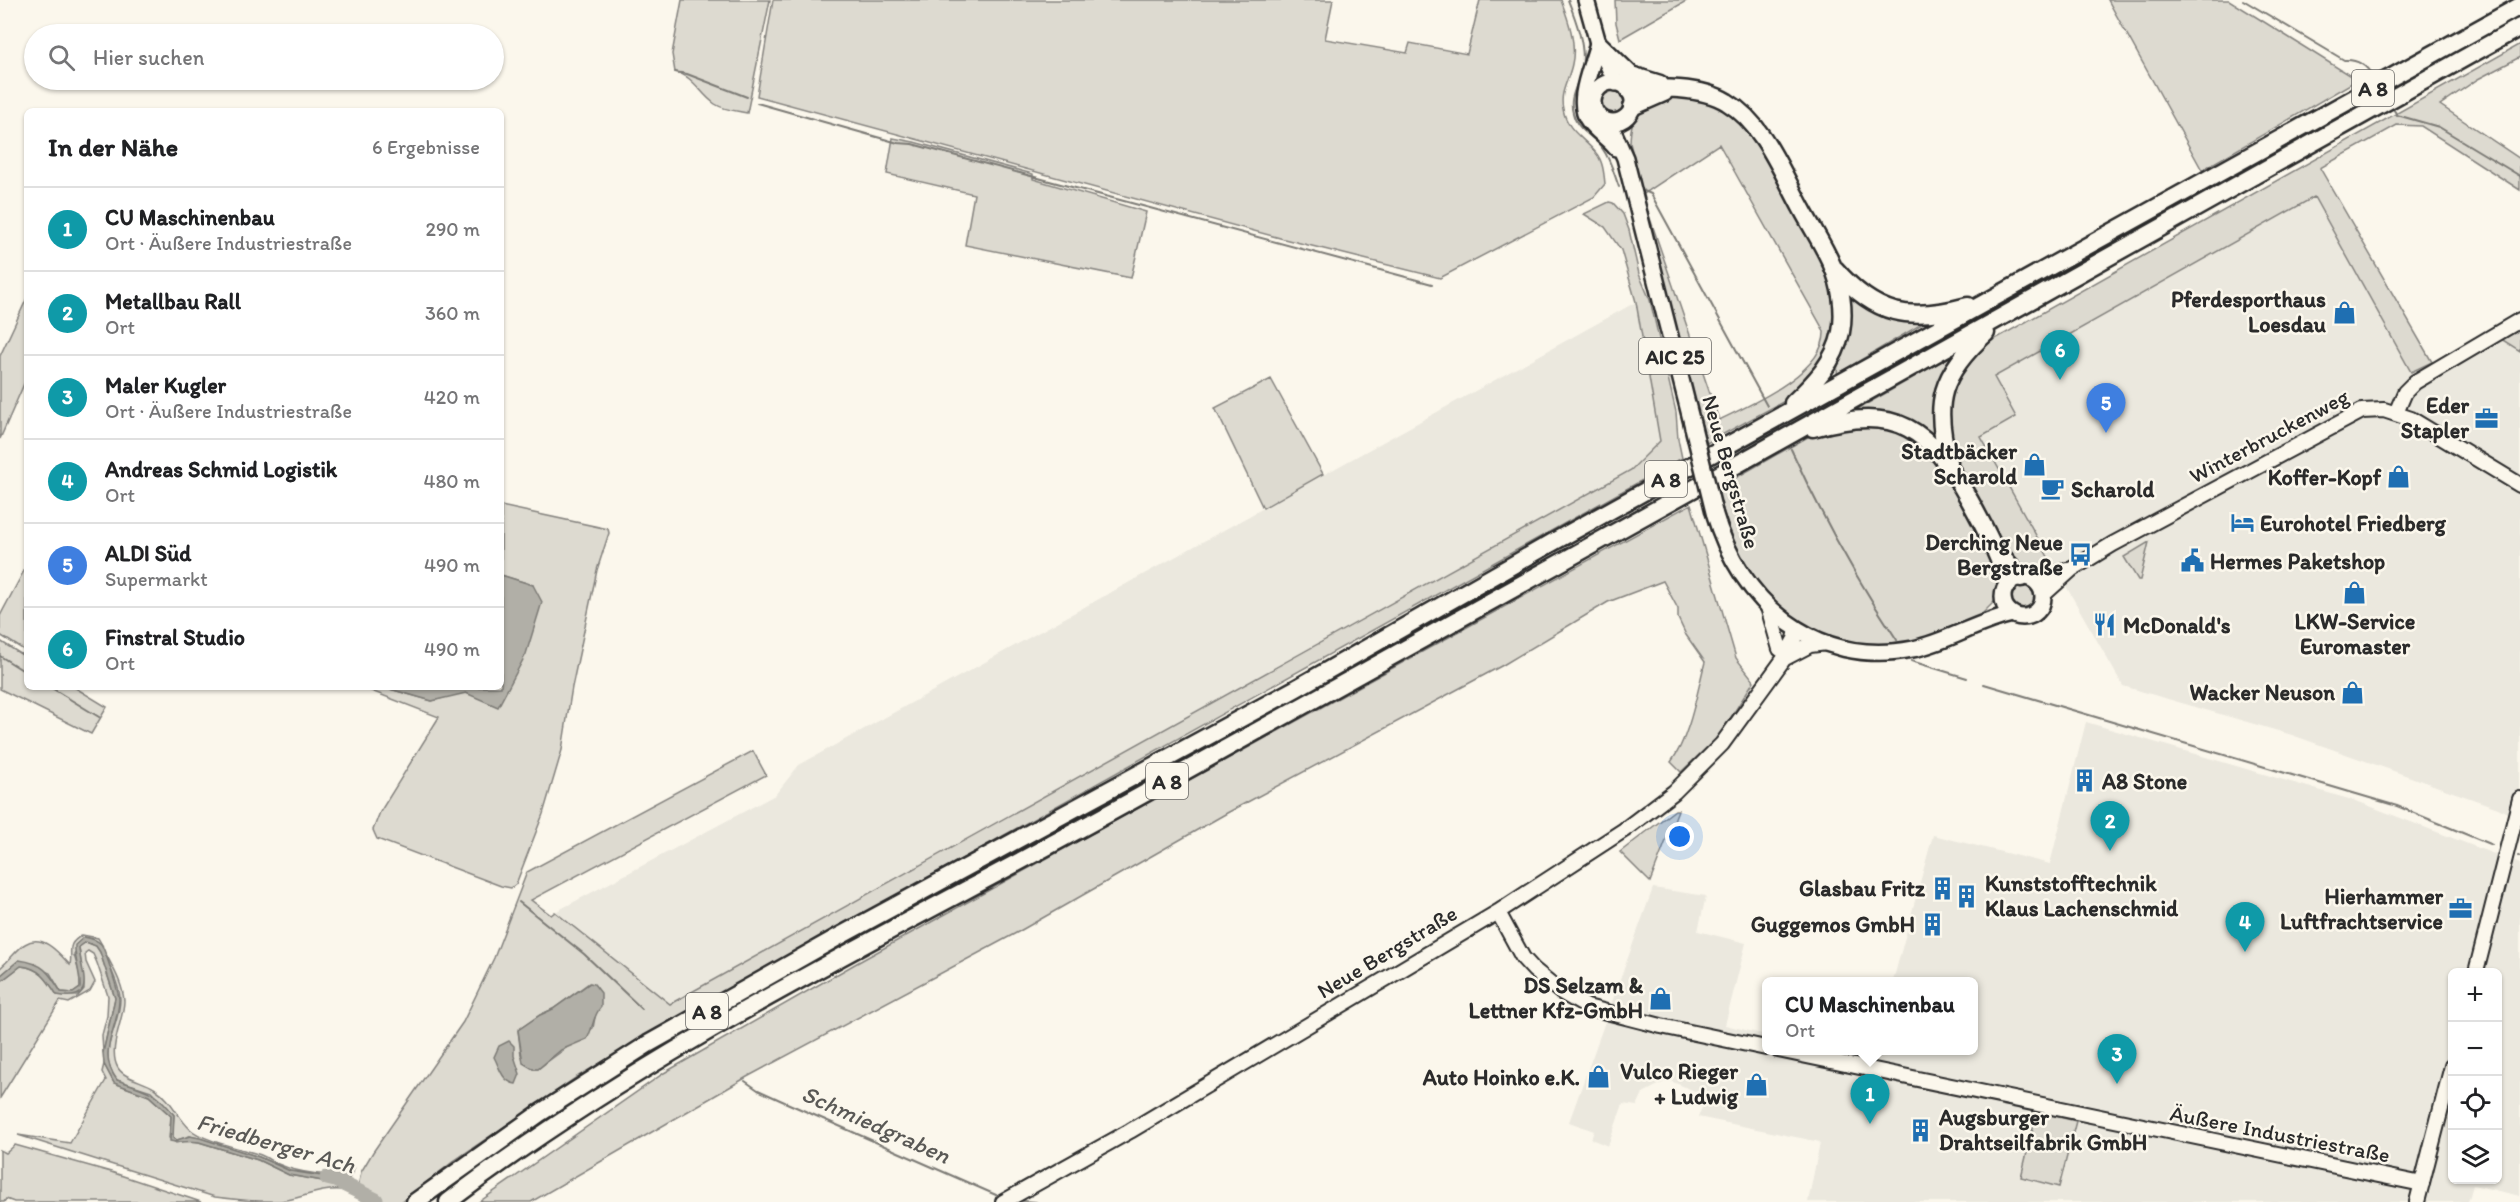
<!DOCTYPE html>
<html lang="de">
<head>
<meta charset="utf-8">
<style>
	:root { --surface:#fff; --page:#f6f6f6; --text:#202124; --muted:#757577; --line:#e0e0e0; --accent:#d93025 }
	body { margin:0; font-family:Itim,sans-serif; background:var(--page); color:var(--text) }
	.controls { position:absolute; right:18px; bottom:18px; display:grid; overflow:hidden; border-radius:9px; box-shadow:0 2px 4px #0004 }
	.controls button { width:54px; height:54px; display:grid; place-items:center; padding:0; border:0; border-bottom:2px solid var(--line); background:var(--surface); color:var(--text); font:30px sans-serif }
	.you { position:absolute; left:1680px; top:837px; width:21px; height:21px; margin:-15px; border:4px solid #fff; border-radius:50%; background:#1a73e8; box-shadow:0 0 0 9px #1a73e833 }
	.badge { display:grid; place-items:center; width:39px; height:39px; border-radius:50%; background:var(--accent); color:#fff; font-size:20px; font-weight:700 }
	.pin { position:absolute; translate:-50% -50px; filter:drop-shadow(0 2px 3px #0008) }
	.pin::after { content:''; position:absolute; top:32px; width:21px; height:18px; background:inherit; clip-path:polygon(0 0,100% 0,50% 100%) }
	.popup { position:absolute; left:1762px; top:977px; width:216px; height:78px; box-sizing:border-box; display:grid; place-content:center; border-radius:9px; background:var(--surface); filter:drop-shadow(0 2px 4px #0005); font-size:20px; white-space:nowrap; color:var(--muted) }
	.popup b { font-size:22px; color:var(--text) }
	.popup::after { content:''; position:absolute; left:50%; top:100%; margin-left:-12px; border:12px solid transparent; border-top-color:var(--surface) }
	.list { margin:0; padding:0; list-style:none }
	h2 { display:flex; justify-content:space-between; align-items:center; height:78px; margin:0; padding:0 24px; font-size:26px }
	h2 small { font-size:20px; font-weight:400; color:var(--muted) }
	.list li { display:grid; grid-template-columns:39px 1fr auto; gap:18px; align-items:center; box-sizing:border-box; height:84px; padding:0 24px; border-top:2px solid var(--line) }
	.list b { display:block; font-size:22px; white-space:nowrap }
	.list p { margin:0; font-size:20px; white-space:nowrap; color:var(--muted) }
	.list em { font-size:20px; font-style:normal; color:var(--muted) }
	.icon { flex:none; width:33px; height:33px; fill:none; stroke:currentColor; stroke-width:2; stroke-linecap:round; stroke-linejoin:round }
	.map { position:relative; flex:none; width:2520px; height:1202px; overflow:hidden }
	.search { position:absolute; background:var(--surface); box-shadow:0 2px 4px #0004; left:24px; top:24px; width:480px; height:66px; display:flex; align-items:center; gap:15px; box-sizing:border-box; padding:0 21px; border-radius:33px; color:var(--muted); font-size:22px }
	.panel { position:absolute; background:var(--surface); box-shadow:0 2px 4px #0004; left:24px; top:108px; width:480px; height:582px; border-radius:9px }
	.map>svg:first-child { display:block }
	.built { fill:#ebe8de; fill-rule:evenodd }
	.green { fill:#dddad0; stroke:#84827e; stroke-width:1.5; fill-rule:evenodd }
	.water { fill:#b1afa7; stroke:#7b7a75; stroke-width:1.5 }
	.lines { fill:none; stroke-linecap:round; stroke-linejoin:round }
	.stream { stroke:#7b7a75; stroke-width:2 }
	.river { stroke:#b1afa7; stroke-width:15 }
	.secondary-casing { stroke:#2b2b2b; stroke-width:18 }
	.primary-casing { stroke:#2b2b2b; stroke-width:20 }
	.highway-casing { stroke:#2b2b2b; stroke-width:21 }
	.secondary { stroke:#fbf7ec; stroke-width:14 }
	.primary { stroke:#fbf7ec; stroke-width:15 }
	.highway { stroke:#fbf7ec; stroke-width:16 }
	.primary-bridge-casing { stroke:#2b2b2b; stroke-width:20; stroke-linecap:butt }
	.primary-bridge { stroke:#fbf7ec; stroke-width:15 }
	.labels { text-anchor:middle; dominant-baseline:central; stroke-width:5; stroke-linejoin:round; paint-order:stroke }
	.shield { fill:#fbf7ec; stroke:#696865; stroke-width:1.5 }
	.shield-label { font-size:21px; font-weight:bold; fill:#2b2b2b }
	.poi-label { font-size:22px; font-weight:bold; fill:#2b2b2b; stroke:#fbf7ec; text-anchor:end }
	.street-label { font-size:22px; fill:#2b2b2b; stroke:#fbf7ec }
	.water-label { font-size:24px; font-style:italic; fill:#5a5956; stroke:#fbf7ec }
</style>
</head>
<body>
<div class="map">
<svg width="2520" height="1202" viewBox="0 0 2520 1202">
	<rect width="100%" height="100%" fill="#fbf7ec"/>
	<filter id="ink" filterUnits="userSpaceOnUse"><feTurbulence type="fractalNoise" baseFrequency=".0167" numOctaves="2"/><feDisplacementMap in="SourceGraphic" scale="12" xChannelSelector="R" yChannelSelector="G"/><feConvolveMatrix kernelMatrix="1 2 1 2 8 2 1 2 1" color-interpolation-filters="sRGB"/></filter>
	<g filter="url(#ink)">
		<path class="built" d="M2314 197 2411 372 2428 379 2498 337 2520 351V820L2498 808 2292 735 2123 686 1981 437 2016 417 1994 377Z
			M1636 302 1661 441 1631 470 670 1004 555 912 775 795 799 765Z
			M2086 722 2359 802 2520 864V1196L2473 1185 2468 1202H1808L1820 1142 1698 1117 1707 1096 1668 1080 1643 1093 1637 1106 1623 1104 1608 1146 1591 1139 1594 1131 1569 1122 1653 888 1706 896 1698 931 1746 943 1725 1025 1766 1035V1050L1834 1051 1871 1059 1874 1051 1974 1050V982L1893 981 1933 835 2050 864ZM2452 972H2498V1180H2452Z"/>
		<path class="green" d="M682 0H770L747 113C737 111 724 110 715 104 700 94 694 76 675 72L672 54Z
			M773 0H1333L1325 39 1407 53 1410 43 1467 54 1480 0H1561C1568 19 1577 43 1572 64 1569 80 1559 92 1563 109 1567 131 1583 137 1596 153 1603 161 1604 174 1605 184L1594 197 1440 278 1280 238 757 96Z
			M1615 0H1688L1620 39 1616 23Z
			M2108 0H2229L2357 80 2202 170Z
			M2520 44V57L2478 79 2440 105 2520 159V190L2421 126 2397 125 2320 168 2432 362 2411 372 2314 197 1994 377 2016 417 1981 437 2056 571 2037 576 2026 574 2003 550 1953 461 1946 400 1952 385 1981 347Z
			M1599 103a14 14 0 1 1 28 0a14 14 0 1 1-28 0Z
			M1679 94C1710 101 1724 105 1747 127L1835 281 1839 303 1828 357 1792 397 1705 444 1630 143C1631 104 1644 103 1679 94ZM1719 144 1824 331C1826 372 1750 405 1719 420L1642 195Z
			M893 138 914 142 1033 174V179L1146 212 1131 278 965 245 974 194 887 174Z
			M1609 202 1613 203 1623 214 1629 230 1639 274 1650 300 1676 412 1678 439 1682 458 681 1015 577 1077 455 1160 401 1202H382L358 1187 361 1172 373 1152 463 1022 494 958 527 872 753 751 766 775 531 900 551 915 555 912 670 1004 1631 470 1660 441 1636 302 1621 250 1605 227 1584 214ZM589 983 596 1012 593 1028C575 1042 556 1055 538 1069H533L521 1055 518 1030 540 1015 553 1009Z
			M1844 287 1932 318 1837 374Z
			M27 298V377L0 439V356Z
			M2520 325V351L2498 337Z
			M1958 352 1938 444 1886 415 1856 410Z
			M1271 379 1323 474 1263 508 1215 408Z
			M1848 422 1905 431 1943 466 1992 555 2001 580 1999 597 1981 615 1957 629 1922 641 1882 647 1837 639 1796 621 1767 596 1738 558 1716 489 1813 434Z
			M1691 504 1736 658 1754 681 1719 736 1681 772 1671 762C1690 737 1697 692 1705 662L1686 635 1678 618V609L1663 581 1608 602 1503 665 1227 813 1018 932 747 1077 531 1202H479L664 1073 855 964Z
			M501 506 608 529 609 533 597 570 572 687 562 750 543 814 516 884 511 888 501 886 377 839 373 830 380 812 439 717 361 687H383L432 701 465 692 498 706 533 585 501 575Z
			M2149 542 2140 580H2138L2124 557Z
			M27 565V652L0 635V616Z
			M2008 599a15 15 0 1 1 30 0a15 15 0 1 1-30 0Z
			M0 641 27 658V687H74L107 707 91 734 0 689Z
			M1675 810H1678L1650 882 1620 852Z
			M82 935 98 938 102 945 84 937 74 955 80 975V988L73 993 61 992 50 973 19 960 0 976V968C8 962 18 948 25 944 43 933 59 953 70 965 73 949 65 946 82 935Z
			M86 942 96 946 100 952 115 998 103 1053 102 1035 107 1016 108 996 97 963 93 954 88 951 85 953 86 962 95 982 90 991 69 1003 60 1001 0 1098V982L21 966C40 968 47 979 57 995L78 996 84 989V984L79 947Z
			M106 954C113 968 123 984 124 1001 124 1020 107 1049 118 1068 125 1079 144 1081 154 1088 173 1100 176 1116 190 1129 201 1140 242 1149 258 1154 265 1156 271 1161 278 1164 298 1173 334 1179 354 1169L348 1180 290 1171 259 1157 190 1136 177 1140 172 1138 174 1115 151 1091 117 1080C95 1051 120 1029 120 999 120 984 109 969 106 954Z
			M104 1064 114 1083 149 1096 171 1116 169 1138 176 1143 189 1140 199 1142 258 1160 289 1175 345 1185 342 1190C321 1188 302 1198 281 1201 258 1202 237 1200 215 1197L18 1135 70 1143 106 1080 102 1072Z
			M2037 1112 2076 1121 2059 1187 2021 1177Z
			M15 1145 111 1172 201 1202H14L6 1199 4 1202H0V1150L6 1153Z"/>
		<path class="water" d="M501 575 533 585 542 602 526 654 498 707 466 693 432 701 383 687H501Z
			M84 937C90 938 96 939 101 944 104 947 120 995 119 1001 118 1030 96 1052 117 1080 144 1089 157 1091 174 1115L173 1138 177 1140 190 1136 200 1138 259 1157 290 1171 348 1180 345 1185 289 1175 258 1160 199 1142C189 1140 179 1144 170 1141L171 1116 149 1096 114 1083 104 1064 103 1053 115 998 100 952 96 946 86 942 79 947C80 971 99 1003 57 995 47 979 40 968 21 966L0 982V976L19 960C43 963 49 972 61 992L73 993 80 988C81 973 74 960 75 945Z
			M590 983 594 984 601 993V1007C593 1015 593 1029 587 1039L561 1050 538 1069H533L523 1063 518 1030 540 1015 553 1009Z
			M509 1041 514 1046V1056L520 1074 516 1084C502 1082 500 1068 494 1057L499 1046Z"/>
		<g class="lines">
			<path class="stream" d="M1568 0C1576 20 1586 47 1582 68 1579 85 1568 96 1573 113 1577 131 1593 135 1602 148 1611 160 1614 174 1619 187
				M2243 0 2344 60C2357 59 2366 65 2372 75
				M675 72 687 74 747 97
				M757 103 898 143 912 144 1432 284
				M2392 107 2397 115 2439 127 2520 176
				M1644 191 1651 194 1767 406
				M1791 449C1821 515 1857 580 1897 640
				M0 656 27 673
				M1911 661 1967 678
				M1984 684 2397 806 2492 845
				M50 687 99 717
				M2518 856 2520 857
				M519 902 584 954 642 1009
				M745 1081 758 1090 780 1100 996 1195
				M1022 1201 1036 1202"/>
			<path class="river" d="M327 1178 335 1180 376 1200"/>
			<defs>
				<path id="secondary" d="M2396 413 2405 392 2415 382 2520 320
					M2034 580 2067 570
					M2043 595 2072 569 2113 544 2362 411 2384 410 2411 419 2520 485
					M1768 607 1780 649
					M1785 658 1810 645 1827 643
					M1498 912 1523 958 1534 970 1561 992 1587 1007 1661 1026 1766 1048
					M2476 972 2520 799
					M1778 1050 2422 1184
					M1003 1202 1130 1131 1498 912 1624 830 1674 792 1722 744 1783 660 1795 639 1797 629
					M2417 1202 2452 1066"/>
				<path id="primary" d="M1586 0 1598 43 1616 83
					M1598 43C1593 65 1574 102 1589 121 1596 131 1608 138 1616 148
					M1593 102a20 20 0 1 1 40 0a20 20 0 1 1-40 0Z
					M1609 122 1625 158 1693 427
					M1714 512C1740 603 1815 668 1913 649 1948 642 1978 621 2013 614
					M2003 597a20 20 0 1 1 40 0a20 20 0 1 1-40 0Z"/>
				<path id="highway" d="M1598 43 1631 75 1660 84
					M1629 91C1656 86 1703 87 1727 102 1764 124 1782 173 1802 209 1812 228 1824 246 1832 265 1841 285 1845 311 1841 332 1835 362 1814 383 1793 403
					M1632 107 1664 93
					M1835 269C1876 316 1909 322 1968 306
					M1813 428C1898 404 1929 428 1970 501 1986 530 1998 553 2008 585
					M1949 462C1932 403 1941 374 1986 333
					M2002 556 2021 578
					M415 1202 540 1113 648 1044 838 937 1295 689 1555 541 2520 6
					M448 1202C667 1035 921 919 1160 785 1613 532 2069 283 2520 27"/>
			</defs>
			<use href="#secondary" class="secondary-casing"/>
			<use href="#primary" class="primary-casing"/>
			<use href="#highway" class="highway-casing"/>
			<use href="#secondary" class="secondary"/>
			<use href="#primary" class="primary"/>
			<use href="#highway" class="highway"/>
			<defs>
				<path id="primary-bridge" d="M1693 427 1714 512"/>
			</defs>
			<use href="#primary-bridge" class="primary-bridge-casing"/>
			<use href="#primary-bridge" class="primary-bridge"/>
		</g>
	</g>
	<defs>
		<symbol id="shop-bare" viewBox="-9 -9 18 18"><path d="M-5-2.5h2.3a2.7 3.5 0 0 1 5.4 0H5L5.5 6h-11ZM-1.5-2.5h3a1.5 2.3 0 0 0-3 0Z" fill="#1f6fb2" stroke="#fbf7ec" stroke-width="2.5" paint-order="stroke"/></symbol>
		<symbol id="office-bare" viewBox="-9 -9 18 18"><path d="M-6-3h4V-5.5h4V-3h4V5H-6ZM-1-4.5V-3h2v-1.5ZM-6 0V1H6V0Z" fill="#1f6fb2" stroke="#fbf7ec" stroke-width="2.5" paint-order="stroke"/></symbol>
		<symbol id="cafe-bare" viewBox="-9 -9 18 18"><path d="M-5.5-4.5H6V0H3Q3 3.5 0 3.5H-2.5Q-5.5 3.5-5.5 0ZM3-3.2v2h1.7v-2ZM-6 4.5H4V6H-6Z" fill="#1f6fb2" stroke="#fbf7ec" stroke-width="2.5" paint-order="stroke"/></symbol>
		<symbol id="hotel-bare" viewBox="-9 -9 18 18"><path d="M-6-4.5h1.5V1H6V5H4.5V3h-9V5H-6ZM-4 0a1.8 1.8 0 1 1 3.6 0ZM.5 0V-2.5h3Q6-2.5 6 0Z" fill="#1f6fb2" stroke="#fbf7ec" stroke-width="2.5" paint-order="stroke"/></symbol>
		<symbol id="bus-bare" viewBox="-9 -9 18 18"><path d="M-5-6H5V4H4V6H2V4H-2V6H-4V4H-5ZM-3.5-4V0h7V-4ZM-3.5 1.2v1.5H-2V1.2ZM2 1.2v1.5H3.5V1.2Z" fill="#1f6fb2" stroke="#fbf7ec" stroke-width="2.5" paint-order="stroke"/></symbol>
		<symbol id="civic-bare" viewBox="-9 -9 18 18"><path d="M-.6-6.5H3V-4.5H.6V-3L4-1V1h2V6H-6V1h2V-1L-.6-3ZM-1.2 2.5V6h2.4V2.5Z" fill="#1f6fb2" stroke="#fbf7ec" stroke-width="2.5" paint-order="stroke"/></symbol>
		<symbol id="restaurant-bare" viewBox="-9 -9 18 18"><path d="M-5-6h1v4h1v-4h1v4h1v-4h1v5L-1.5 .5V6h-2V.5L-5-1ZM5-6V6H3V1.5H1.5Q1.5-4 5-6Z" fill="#1f6fb2" stroke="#fbf7ec" stroke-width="2.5" paint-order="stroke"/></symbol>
		<symbol id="building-bare" viewBox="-9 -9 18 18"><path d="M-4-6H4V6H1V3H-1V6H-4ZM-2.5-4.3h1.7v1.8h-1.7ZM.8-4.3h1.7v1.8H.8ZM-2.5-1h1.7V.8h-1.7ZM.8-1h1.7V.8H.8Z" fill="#1f6fb2" stroke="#fbf7ec" stroke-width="2.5" paint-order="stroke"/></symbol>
	</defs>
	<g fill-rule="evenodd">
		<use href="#shop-bare" x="2328" y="296" width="33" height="33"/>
		<use href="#office-bare" x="2470" y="402" width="33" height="33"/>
		<use href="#shop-bare" x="2018" y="448" width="33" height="33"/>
		<use href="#shop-bare" x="2382" y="460" width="33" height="33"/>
		<use href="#cafe-bare" x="2036" y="472" width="33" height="33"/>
		<use href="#hotel-bare" x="2226" y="506" width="33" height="33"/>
		<use href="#bus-bare" x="2064" y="538" width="33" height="33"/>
		<use href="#civic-bare" x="2176" y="544" width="33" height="33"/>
		<use href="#shop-bare" x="2338" y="576" width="33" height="33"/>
		<use href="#restaurant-bare" x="2088" y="608" width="33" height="33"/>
		<use href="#shop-bare" x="2336" y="676" width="33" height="33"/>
		<use href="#building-bare" x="2068" y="764" width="33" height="33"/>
		<use href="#building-bare" x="1926" y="872" width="33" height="33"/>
		<use href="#building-bare" x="1950" y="880" width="33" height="33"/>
		<use href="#office-bare" x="2444" y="892" width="33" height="33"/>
		<use href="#building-bare" x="1916" y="908" width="33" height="33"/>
		<use href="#shop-bare" x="1644" y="982" width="33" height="33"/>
		<use href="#shop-bare" x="1582" y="1060" width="33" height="33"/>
		<use href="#shop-bare" x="1740" y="1068" width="33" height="33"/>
		<use href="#building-bare" x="1904" y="1114" width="33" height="33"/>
	</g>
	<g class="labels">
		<g class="shield">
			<rect x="2352" y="70" width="42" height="36" rx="4.5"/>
			<rect x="1639" y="338" width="72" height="36" rx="4.5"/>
			<rect x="1645" y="461" width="42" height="36" rx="4.5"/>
			<rect x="1146" y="763" width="42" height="36" rx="4.5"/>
			<rect x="686" y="993" width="42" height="36" rx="4.5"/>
		</g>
		<g class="shield-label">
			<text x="2373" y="88">A 8</text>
			<text x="1675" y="356">AIC 25</text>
			<text x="1666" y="479">A 8</text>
			<text x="1167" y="781">A 8</text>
			<text x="707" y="1011">A 8</text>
		</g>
		<g class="poi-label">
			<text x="2326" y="299">Pferdesporthaus<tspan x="2326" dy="25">Loesdau</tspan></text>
			<text x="2469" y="405">Eder<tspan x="2469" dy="25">Stapler</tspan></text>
			<text x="2017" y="451">Stadtbäcker<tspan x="2017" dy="25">Scharold</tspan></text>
			<text x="2381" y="477">Koffer-Kopf</text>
			<text x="2071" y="489" text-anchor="start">Scharold</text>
			<text x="2260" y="523" text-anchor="start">Eurohotel Friedberg</text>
			<text x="2063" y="542">Derching Neue<tspan x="2063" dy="25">Bergstraße</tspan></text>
			<text x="2210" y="561" text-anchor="start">Hermes Paketshop</text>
			<text x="2355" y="621" text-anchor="middle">LKW-Service<tspan x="2355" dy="25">Euromaster</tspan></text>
			<text x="2123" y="625" text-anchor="start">McDonald's</text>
			<text x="2335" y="692">Wacker Neuson</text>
			<text x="2102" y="781" text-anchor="start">A8 Stone</text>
			<text x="1985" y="883" text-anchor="start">Kunststofftechnik<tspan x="1985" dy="25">Klaus Lachenschmid</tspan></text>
			<text x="1925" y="888">Glasbau Fritz</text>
			<text x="2443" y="896">Hierhammer<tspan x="2443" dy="25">Luftfrachtservice</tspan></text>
			<text x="1915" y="924">Guggemos GmbH</text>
			<text x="1643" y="985">DS Selzam &amp;<tspan x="1643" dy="25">Lettner Kfz-GmbH</tspan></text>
			<text x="1738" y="1071">Vulco Rieger<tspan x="1738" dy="25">+ Ludwig</tspan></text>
			<text x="1580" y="1077">Auto Hoinko e.K.</text>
			<text x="1939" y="1117" text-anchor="start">Augsburger<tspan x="1939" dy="25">Drahtseilfabrik GmbH</tspan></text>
		</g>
		<g class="street-label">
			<text transform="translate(2269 436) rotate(-28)">Winterbruckenweg</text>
			<text transform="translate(1731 472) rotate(74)">Neue Bergstraße</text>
			<text transform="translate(1387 952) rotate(-31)">Neue Bergstraße</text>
			<text transform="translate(2280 1134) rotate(11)">Äußere Industriestraße</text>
		</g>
		<g class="water-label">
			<text transform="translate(876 1124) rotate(24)">Schmiedgraben</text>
			<text transform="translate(276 1143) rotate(16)">Friedberger Ach</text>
		</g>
	</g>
</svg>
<div class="controls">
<button>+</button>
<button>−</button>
<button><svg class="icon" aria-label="locate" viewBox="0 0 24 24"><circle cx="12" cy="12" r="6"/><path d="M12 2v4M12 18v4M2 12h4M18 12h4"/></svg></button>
<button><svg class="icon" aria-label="layers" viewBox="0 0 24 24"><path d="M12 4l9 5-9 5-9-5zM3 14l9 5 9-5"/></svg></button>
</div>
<div class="you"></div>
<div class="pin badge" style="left:1870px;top:1124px;background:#0f9aa8">1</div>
<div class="popup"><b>CU Maschinenbau</b>Ort</div>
<div class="pin badge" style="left:2110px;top:851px;background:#0f9aa8">2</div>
<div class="pin badge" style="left:2117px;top:1084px;background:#0f9aa8">3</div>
<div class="pin badge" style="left:2245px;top:952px;background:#0f9aa8">4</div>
<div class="pin badge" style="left:2106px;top:433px;background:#3f7fe0">5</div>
<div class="pin badge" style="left:2060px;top:380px;background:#0f9aa8">6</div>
<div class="search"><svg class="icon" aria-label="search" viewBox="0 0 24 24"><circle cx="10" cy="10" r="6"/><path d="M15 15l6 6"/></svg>Hier suchen</div>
<section class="panel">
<h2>In der Nähe<small>6 Ergebnisse</small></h2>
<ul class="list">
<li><span class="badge" style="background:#0f9aa8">1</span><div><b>CU Maschinenbau</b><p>Ort · Äußere Industriestraße</p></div><em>290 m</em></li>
<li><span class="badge" style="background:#0f9aa8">2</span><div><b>Metallbau Rall</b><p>Ort</p></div><em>360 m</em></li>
<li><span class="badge" style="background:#0f9aa8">3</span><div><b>Maler Kugler</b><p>Ort · Äußere Industriestraße</p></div><em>420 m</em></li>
<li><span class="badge" style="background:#0f9aa8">4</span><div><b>Andreas Schmid Logistik</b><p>Ort</p></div><em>480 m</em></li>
<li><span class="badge" style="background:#3f7fe0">5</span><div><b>ALDI Süd</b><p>Supermarkt</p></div><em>490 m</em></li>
<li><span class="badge" style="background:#0f9aa8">6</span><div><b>Finstral Studio</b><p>Ort</p></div><em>490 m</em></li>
</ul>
</section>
</div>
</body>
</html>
